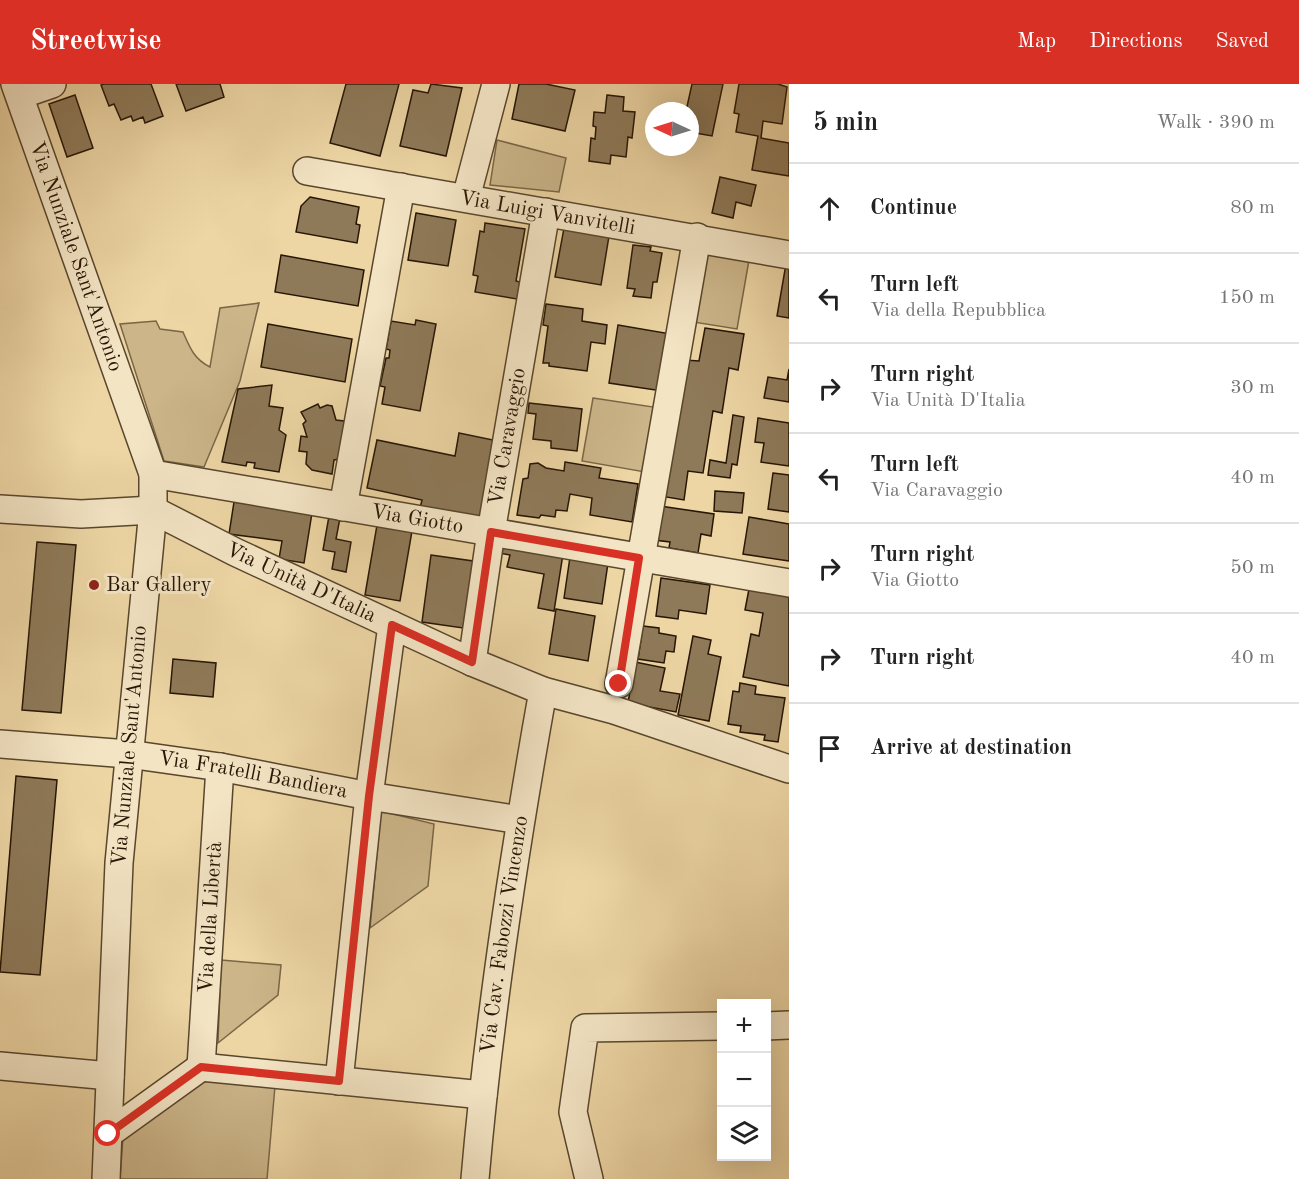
<!DOCTYPE html>
<html lang="en">
<head>
<meta charset="utf-8">
<style>
	:root { --surface:#fff; --page:#f2f2f2; --text:#222; --muted:#767676; --line:#e0e0e0; --accent:#d93025 }
	body { margin:0; font-family:"Old Standard TT",serif; background:var(--page); color:var(--text) }
	.controls { position:absolute; right:18px; bottom:18px; display:grid; overflow:hidden; border-radius:0px; box-shadow:0 6px 24px #0002 }
	.controls button { width:54px; height:54px; display:grid; place-items:center; padding:0; border:0; border-bottom:2px solid var(--line); background:var(--surface); color:var(--text); font:30px sans-serif }
	.compass { position:absolute; left:645px; top:18px; width:54px; height:54px; border-radius:50%; background:var(--surface); box-shadow:0 6px 24px #0002; rotate:274deg }
	.stop { position:absolute; width:18px; height:18px; margin:-14px; border:4px solid #d93025; border-radius:50%; background:#fff }
	.stop.end { background:#d93025; border-color:#fff; box-shadow:0 2px 6px #0008 }
	.list { margin:0; padding:0; list-style:none }
	h2 { display:flex; justify-content:space-between; align-items:center; height:78px; margin:0; padding:0 24px; font-size:26px }
	h2 small { font-size:20px; font-weight:400; color:var(--muted) }
	.list li { display:grid; grid-template-columns:39px 1fr auto; gap:18px; align-items:center; box-sizing:border-box; height:90px; padding:0 24px; border-top:2px solid var(--line) }
	.list b { display:block; font-size:22px; white-space:nowrap }
	.list p { margin:0; font-size:20px; white-space:nowrap; color:var(--muted) }
	.list em { font-size:20px; font-style:normal; color:var(--muted) }
	.icon { flex:none; width:33px; height:33px; fill:none; stroke:currentColor; stroke-width:2; stroke-linecap:round; stroke-linejoin:round }
	.map { position:relative; flex:none; width:789px; height:1095px; overflow:hidden }
	header { display:flex; align-items:center; gap:36px; box-sizing:border-box; height:84px; padding:0 30px; background:var(--accent); color:#fff }
	header strong { font-size:28px }
	nav { display:flex; gap:33px; margin-inline-start:auto; font-size:21px }
	main { display:flex }
	aside { flex:1; background:var(--surface) }
	.map>svg:first-child { display:block }
	.green { fill:#cbb589; stroke:#796647; stroke-width:1.5 }
	.building { fill:#8e7958; stroke:#271605; stroke-width:1.5 }
	.lines { fill:none; stroke-linecap:round; stroke-linejoin:round }
	.minor-casing { stroke:#58462d; stroke-width:30 }
	.minor { stroke:#f3e4c4; stroke-width:27 }
	.route { stroke:#d93025; stroke-width:8 }
	.poi-dot { fill:#8f2418; stroke:#f3e4c4; stroke-width:2 }
	.labels { text-anchor:middle; dominant-baseline:central; stroke-width:6; stroke-linejoin:round; paint-order:stroke }
	.street-label { font-size:21px; fill:#271605; stroke:#f3e4c4 }
	.poi-label { font-size:21px; fill:#271605; stroke:#f3e4c4; text-anchor:start }
</style>
</head>
<body>
<header>
<strong>Streetwise</strong>
<nav><a>Map</a><a>Directions</a><a>Saved</a></nav>
</header>
<main>
<div class="map">
<svg width="789" height="1095" viewBox="0 0 789 1095">
	<rect width="100%" height="100%" fill="#edd5a4"/>
	<filter id="stains"><feTurbulence type="fractalNoise" baseFrequency=".00333" numOctaves="4"/><feColorMatrix values="0 0 0 0 .2 0 0 0 0 .09 0 0 0 0 .02 0 0 0 .5 -.17"/></filter>
	<radialGradient id="worn" r=".72"><stop offset=".6" stop-color="#630" stop-opacity="0"/><stop offset="1" stop-color="#630" stop-opacity=".3"/></radialGradient>
	<path class="green" d="M497 56 566 74 559 108 490 101Z
		M704 169 749 176 737 245 693 238Z
		M259 219 240 297 204 383 164 377 120 240 156 237 160 245 183 248C190 264 194 275 210 283L220 224Z
		M593 314 660 324 645 388 582 377Z
		M381 727 434 740 428 802 370 844Z
		M221 876 281 881 278 911 218 959Z
		M209 995 275 1002 267 1095H120L123 1053 196 1001Z"/>
	<path class="building" d="M104 0H151L163 32 145 39 143 33 133 37 131 32 121 36 114 20 109 22 101 1Z
		M176 0H220L224 13 186 27Z
		M346 0H399L380 72 330 59Z
		M431 0 462 4 446 72 400 62 413 6 428 9Z
		M519 0H546L575 6 565 47 512 35Z
		M692 0H723L712 52 690 48V27H686Z
		M739 0H778L787 3 782 40 763 37 761 54 789 59V92L752 86 758 52 736 48 739 30 734 29Z
		M75 11 93 64 67 73 49 20Z
		M607 11 624 13 623 27 635 28 632 54 628 53 626 73 611 71 610 80 589 77 591 54 595 55 596 43 593 42 594 28 605 29Z
		M720 93 756 101 751 122 736 118 733 134 712 129Z
		M310 113 359 123 356 140 360 141 357 159 296 148 301 122Z
		M416 129 456 136 448 182 408 176Z
		M485 139 525 145 516 197 520 198 517 215 475 208 478 192 473 191 480 147 484 148Z
		M564 144 609 152 601 201 555 193Z
		M633 161 651 163 650 167 662 169 657 198H653L651 214 633 212 635 205 627 204Z
		M281 171 364 186 358 222 275 208Z
		M786 180 789 181V234L777 232Z
		M546 220 583 225 582 237 607 241 605 260 591 258 587 287 549 282V279H543L548 242 543 241Z
		M416 236 436 240 420 327 382 320 385 303 380 302 386 274H389L390 266 386 265 391 237 415 241Z
		M268 240 352 255 345 298 261 283Z
		M618 241 671 250 662 307 609 299Z
		M705 244 744 250 738 286 729 284 722 329 713 327 703 389 688 387 684 416 660 412 685 276 699 277Z
		M789 285V318L764 314 768 293 787 296Z
		M272 301 269 322 283 324 279 346 286 351 279 388 254 384 255 379 247 378 246 382 222 378 238 305Z
		M529 319 582 325 577 367 551 364V357L533 355 536 330 528 329Z
		M318 320 320 324 327 321 332 322 336 336 344 337 346 344 340 375 334 376 332 390 312 386 306 380 307 368 299 367 301 352 307 353 303 340 306 337 301 328Z
		M733 331 744 333 737 381 732 380 730 394 708 391 710 376 726 379Z
		M758 334 789 339V382L761 378 764 359 755 358Z
		M459 349 498 357 481 437 420 424 422 416 367 404 377 356 455 372Z
		M565 378 601 384 599 394 638 400 632 438 590 431 592 414 570 410 567 427 556 426 555 433 541 431 539 434 517 431 523 395 528 394 530 380 538 379 546 384 564 387Z
		M773 389 789 391V428L768 425Z
		M715 407 744 409 742 429 714 427Z
		M234 418 312 429 304 479 279 475 282 457 229 450Z
		M660 422 714 430 711 452 701 450 698 469 669 464 670 458 654 456Z
		M329 432 340 434 336 455 351 458 346 488 332 485 335 468 323 466Z
		M749 433 789 440V477L743 470Z
		M377 441 412 447 400 517 365 511Z
		M37 458 76 461 61 629 22 626Z
		M500 459 563 470 554 527 538 524 544 490 507 483 510 471 499 469Z
		M431 471 473 477 463 544 422 538Z
		M570 473 608 479 602 520 564 514Z
		M661 494 710 501 706 530 679 526 678 535 656 532Z
		M749 505 789 513V602L743 593 751 550 759 552 763 529 745 526Z
		M556 525 595 532 588 577 549 570Z
		M643 542 659 544V549L676 552 674 568 666 567 664 579 638 575Z
		M693 552 711 556 708 570 721 573 709 637 678 631Z
		M173 575 216 579 213 613 170 609Z
		M635 578 665 584 660 607 680 610 676 628 628 619Z
		M740 599 756 602 755 610 785 614 778 658 764 656 765 651 740 648 741 642 728 640 733 607 739 608Z
		M16 692 57 696 40 891 0 888Z"/>
	<g class="lines">
		<defs>
			<g id="minor">
				<path id="s1" d="M15 0 153 390V426L119 779 106 1095"/>
				<path d="M20 11 52 0"/>
				<path id="s2" d="M307 87 789 171"/>
				<path d="M466 114 496 0"/>
				<path id="s3" d="M153 390 789 499"/>
				<path d="M343 423 401 103"/>
				<path id="s4" d="M0 425 81 430 153 426 235 468 472 578 543 607 614 626 789 685"/>
				<path id="s5" d="M472 578 491 448 546 128"/>
				<path d="M619 600 697 153"/>
				<path id="s6" d="M0 660 128 670 220 683 369 712 520 736"/>
				<path d="M766 942 789 941"/>
				<path d="M0 982 110 992"/>
				<path id="s7" d="M201 983 220 683"/>
				<path d="M339 997 369 712 392 541"/>
				<path d="M108 1050 201 983 483 1011"/>
				<path id="s8" d="M475 1095C489 931 514 769 543 607"/>
				<path d="M589 1095 573 1028 585 944 722 942"/>
			</g>
		</defs>
		<use href="#minor" class="minor-casing"/>
		<use href="#minor" class="minor"/>
	</g>
	<g class="lines">
		<path class="route" d="M108 1050 201 983 339 997 369 712 392 541 472 578 491 448 639 474 619 600"/>
	</g>
	<circle class="poi-dot" cx="94" cy="501" r="6"/>
	<g class="labels">
		<g class="street-label">
			<text stroke="none"><textPath href="#s2" startOffset="244">Via Luigi Vanvitelli</textPath></text>
			<text stroke="none"><textPath href="#s1" startOffset="183">Via Nunziale Sant'Antonio</textPath></text>
			<text stroke="none"><textPath href="#s5" startOffset="228">Via Caravaggio</textPath></text>
			<text stroke="none"><textPath href="#s3" startOffset="268">Via Giotto</textPath></text>
			<text stroke="none"><textPath href="#s4" startOffset="318">Via Unità D'Italia</textPath></text>
			<text transform="translate(130 662) rotate(-85)">Via Nunziale Sant'Antonio</text>
			<text stroke="none"><textPath href="#s6" startOffset="255">Via Fratelli Bandiera</textPath></text>
			<text stroke="none"><textPath href="#s7" startOffset="150">Via della Libertà</textPath></text>
			<text stroke="none"><textPath href="#s8" startOffset="246">Via Cav. Fabozzi Vincenzo</textPath></text>
		</g>
		<g class="poi-label">
			<text x="106" y="501">Bar Gallery</text>
		</g>
	</g>
	<rect width="100%" height="100%" filter="url(#stains)"/>
	<rect width="100%" height="100%" fill="url(#worn)"/>
</svg>
<div class="controls">
<button>+</button>
<button>−</button>
<button><svg class="icon" aria-label="layers" viewBox="0 0 24 24"><path d="M12 4l9 5-9 5-9-5zM3 14l9 5 9-5"/></svg></button>
</div>
<svg class="compass" viewBox="-18 -18 36 36"><path d="M0-13l5 13h-10z" fill="#e53935"/><path d="M0 13l5-13h-10z" fill="#767676"/></svg>
<div class="stop" style="left:108px;top:1050px"></div>
<div class="stop end" style="left:619px;top:600px"></div>
</div>
<aside>
<h2>5 min<small>Walk · 390 m</small></h2>
<ul class="list">
<li><svg class="icon" aria-label="ahead" viewBox="0 0 24 24"><path d="M12 20V5M6 11l6-6 6 6"/></svg><div><b>Continue</b></div><em>80 m</em></li>
<li><svg class="icon" aria-label="left" viewBox="0 0 24 24"><path d="M17 20v-9H6M10 6l-5 5 5 5"/></svg><div><b>Turn left</b><p>Via della Repubblica</p></div><em>150 m</em></li>
<li><svg class="icon" aria-label="right" viewBox="0 0 24 24"><path d="M7 20v-9h11M14 6l5 5-5 5"/></svg><div><b>Turn right</b><p>Via Unità D'Italia</p></div><em>30 m</em></li>
<li><svg class="icon" aria-label="left" viewBox="0 0 24 24"><path d="M17 20v-9H6M10 6l-5 5 5 5"/></svg><div><b>Turn left</b><p>Via Caravaggio</p></div><em>40 m</em></li>
<li><svg class="icon" aria-label="right" viewBox="0 0 24 24"><path d="M7 20v-9h11M14 6l5 5-5 5"/></svg><div><b>Turn right</b><p>Via Giotto</p></div><em>50 m</em></li>
<li><svg class="icon" aria-label="right" viewBox="0 0 24 24"><path d="M7 20v-9h11M14 6l5 5-5 5"/></svg><div><b>Turn right</b></div><em>40 m</em></li>
<li><svg class="icon" aria-label="arrive" viewBox="0 0 24 24"><path d="M6 21V4h12l-3 4 3 4H6"/></svg><div><b>Arrive at destination</b></div></li>
</ul>
</aside>
</main>
</body>
</html>
